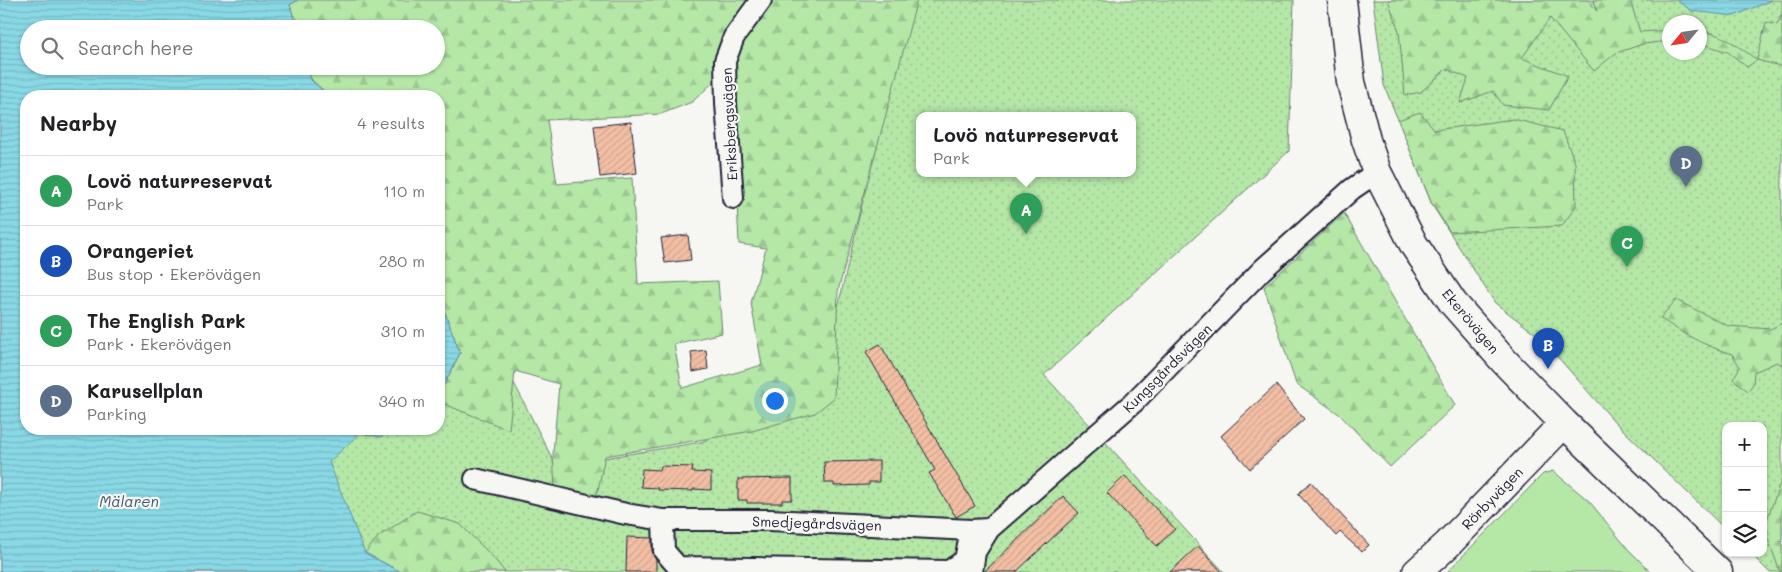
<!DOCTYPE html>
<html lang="en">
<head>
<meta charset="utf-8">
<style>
	:root { --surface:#fff; --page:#f2f2f2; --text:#202124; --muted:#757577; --line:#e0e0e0; --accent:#1f6fb2 }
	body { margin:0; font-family:Mali,sans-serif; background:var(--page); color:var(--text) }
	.controls { position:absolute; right:15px; bottom:15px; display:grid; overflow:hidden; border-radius:10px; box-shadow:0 1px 4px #0004 }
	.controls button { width:45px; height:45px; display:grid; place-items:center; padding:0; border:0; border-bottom:1px solid var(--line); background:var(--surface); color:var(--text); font:25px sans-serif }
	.compass { position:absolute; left:1662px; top:15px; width:45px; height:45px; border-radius:50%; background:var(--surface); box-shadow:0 1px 4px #0004; rotate:241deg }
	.you { position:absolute; left:774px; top:400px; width:18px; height:18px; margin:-12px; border:4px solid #fff; border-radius:50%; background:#1a73e8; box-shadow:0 0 0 8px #1a73e833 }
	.badge { display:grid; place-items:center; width:32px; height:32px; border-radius:50%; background:var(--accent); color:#fff; font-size:16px; font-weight:700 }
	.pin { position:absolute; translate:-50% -41px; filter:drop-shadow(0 1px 2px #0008) }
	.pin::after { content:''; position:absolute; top:26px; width:18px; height:15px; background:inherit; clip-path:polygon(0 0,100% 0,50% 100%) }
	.popup { position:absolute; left:916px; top:112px; width:220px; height:65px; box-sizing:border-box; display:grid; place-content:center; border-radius:10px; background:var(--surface); filter:drop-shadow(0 1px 4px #0005); font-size:16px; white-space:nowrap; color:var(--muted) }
	.popup b { font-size:19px; color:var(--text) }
	.popup::after { content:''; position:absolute; left:50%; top:100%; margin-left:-10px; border:10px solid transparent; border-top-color:var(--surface) }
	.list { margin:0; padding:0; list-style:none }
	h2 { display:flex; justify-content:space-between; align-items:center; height:65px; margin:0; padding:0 20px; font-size:21px }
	h2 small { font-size:16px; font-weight:400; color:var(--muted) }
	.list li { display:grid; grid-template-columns:32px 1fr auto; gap:15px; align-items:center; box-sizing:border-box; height:70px; padding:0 20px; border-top:1px solid var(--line) }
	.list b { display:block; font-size:19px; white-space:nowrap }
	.list p { margin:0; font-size:16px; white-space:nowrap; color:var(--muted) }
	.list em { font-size:16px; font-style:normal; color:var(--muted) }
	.icon { flex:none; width:28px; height:28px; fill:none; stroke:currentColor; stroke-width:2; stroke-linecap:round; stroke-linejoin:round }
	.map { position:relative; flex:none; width:1782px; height:572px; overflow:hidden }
	.search { position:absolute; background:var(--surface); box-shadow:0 1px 4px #0004; left:20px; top:20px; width:425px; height:55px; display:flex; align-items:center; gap:12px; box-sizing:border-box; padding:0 18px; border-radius:28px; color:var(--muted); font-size:19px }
	.panel { position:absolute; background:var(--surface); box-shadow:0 1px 4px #0004; left:20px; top:90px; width:425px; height:345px; border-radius:20px }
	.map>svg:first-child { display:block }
	.green { fill:url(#green-dots); stroke:#6c8471; fill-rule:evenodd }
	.forest { fill:url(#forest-firs); stroke:#6c8471 }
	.pitch { fill:#b5e7a7; stroke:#6c8471 }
	.water { fill:url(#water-rules); stroke:#608fa1 }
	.building { fill:url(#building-hatch); stroke:#22223b }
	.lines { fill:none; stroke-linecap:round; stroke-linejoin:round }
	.street-casing { stroke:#22223b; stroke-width:24 }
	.secondary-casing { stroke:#22223b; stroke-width:31 }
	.street { stroke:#f6f6f2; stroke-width:20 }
	.secondary { stroke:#f6f6f2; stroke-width:28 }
	.labels { text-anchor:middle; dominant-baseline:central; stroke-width:4.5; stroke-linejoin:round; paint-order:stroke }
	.street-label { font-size:14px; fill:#22223b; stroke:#f6f6f2 }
	.water-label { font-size:15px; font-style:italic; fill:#41596e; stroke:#f6f6f2 }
</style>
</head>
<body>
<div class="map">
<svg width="1782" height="572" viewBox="0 0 1782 572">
	<defs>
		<pattern id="green-dots" width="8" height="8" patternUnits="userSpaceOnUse" patternTransform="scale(1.25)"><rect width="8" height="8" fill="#b5e7a7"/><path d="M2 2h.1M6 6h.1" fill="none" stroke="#9bc691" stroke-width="1.8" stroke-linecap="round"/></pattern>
		<pattern id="forest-firs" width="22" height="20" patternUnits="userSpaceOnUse" patternTransform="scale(1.25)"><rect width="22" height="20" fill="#b5e7a7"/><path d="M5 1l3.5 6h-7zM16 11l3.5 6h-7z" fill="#9bc691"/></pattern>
		<pattern id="water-rules" width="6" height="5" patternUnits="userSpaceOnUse" patternTransform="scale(1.25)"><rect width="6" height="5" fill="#89d8e5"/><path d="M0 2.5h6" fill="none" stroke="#76b9c5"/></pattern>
		<pattern id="building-hatch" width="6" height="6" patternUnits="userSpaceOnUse" patternTransform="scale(1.25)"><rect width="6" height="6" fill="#f3bfa4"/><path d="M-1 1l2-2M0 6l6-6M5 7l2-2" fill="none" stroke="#d0a48e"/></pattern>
	</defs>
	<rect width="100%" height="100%" fill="#f6f6f2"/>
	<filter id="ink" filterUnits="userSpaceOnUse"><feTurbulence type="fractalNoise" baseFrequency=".02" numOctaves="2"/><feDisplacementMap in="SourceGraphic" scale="10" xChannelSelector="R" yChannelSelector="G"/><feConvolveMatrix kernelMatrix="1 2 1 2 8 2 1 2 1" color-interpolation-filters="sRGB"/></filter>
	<g filter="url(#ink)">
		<path class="green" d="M0 0 29 29V66L26 96V429H439V317L474 356 507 369 556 466 701 442 788 409 833 328 897 56 908 0H1294L1289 151 1044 375 1224 572H0ZM920 115H1132V173H920Z
			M1373 0H1782V572H1769L1750 553H1763V426H1726V530L1614 421 1540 337 1495 303 1432 205 1384 85ZM1670 22H1700V52H1670Z"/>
		<path class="forest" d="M298 0H752L719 77 692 102 661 114 547 120 557 184 632 178 638 284 718 281 722 333 674 344 682 388 762 365 751 303 766 248 739 244 731 72 742 35 768 0H917L838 291 834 398 815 413 752 431 605 456 596 500 555 489 553 453 559 384 515 371 509 430 439 402V389L444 385 460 353 439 297V96H329L311 79 307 66H436V29H297L290 5Z
			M1388 0H1588L1597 11 1594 0H1630L1640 32 1669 30V41L1643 44 1616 53 1594 71 1550 18 1522 58 1568 76 1549 110 1503 105 1493 91 1460 103 1468 78 1446 69 1421 92 1405 95 1399 31Z
			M1782 13V69L1780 66 1757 60 1747 67 1728 52 1700 43V31C1723 33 1739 47 1757 60L1766 22 1777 25Z
			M1420 112 1435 130 1513 119 1563 131 1575 163 1576 206 1562 226 1450 232 1431 202 1398 120Z
			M1344 213 1455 405 1390 467 1339 414 1296 384 1264 287Z
			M1676 300 1728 326 1771 329 1782 323V365L1777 362 1754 372 1753 384 1748 391 1733 379 1740 367 1732 354C1705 346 1683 334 1660 318Z
			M1782 478V572H1780L1764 528Z
			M417 511 460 524 492 556 505 572H401L365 553 379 536Z"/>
		<path class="pitch" d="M1553 471 1589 501 1628 549 1651 572H1447L1543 474Z"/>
		<path class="water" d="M0 0H298L290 5 297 29H29V66H307L311 80 329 96H26V429H390L381 437 360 433 329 462 365 553 401 572H0Z
			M1676 0H1772L1734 16 1692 11Z
			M439 297 460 353 444 385 439 389Z"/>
		<path class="building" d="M631 122 637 173 600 177 594 126Z
			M688 235 691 260 665 263 661 238Z
			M880 344 975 506 956 517 929 473 935 470 866 352Z
			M706 350 708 369 693 372 691 352Z
			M1276 385 1304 419 1250 469 1221 436Z
			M879 461V482H869V485L834 486V483H825L824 462Z
			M661 466 693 467 692 472 711 473V490L693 489V491L658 490V488L641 487 642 469 660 470Z
			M1125 476 1175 529 1157 546 1107 493Z
			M792 478V500H782V503H747V500H738V479Z
			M1311 482 1369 545 1362 552 1340 532 1336 536 1298 494Z
			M1063 496 1079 513 1016 572H984Z
			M627 537 652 538V551L656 560V572H626Z
			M1198 546 1222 572H1170Z"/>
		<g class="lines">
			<defs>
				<path id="street" d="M733 198 726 103 725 61 734 37 761 0
					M475 479 626 514 663 520H770L971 530 989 529
					M663 520 664 551 678 567 949 571 965 560 969 540
					M972 572 975 552 989 529 1134 402 1262 270 1352 189 1377 172"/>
				<path id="secondary" d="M1342 0 1351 82 1366 140 1377 172 1414 245 1453 303 1504 361 1564 423 1718 572
					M1417 572 1447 545 1564 423"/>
			</defs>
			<use href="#street" class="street-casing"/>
			<use href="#secondary" class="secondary-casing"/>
			<use href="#street" class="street"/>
			<use href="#secondary" class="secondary"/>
		</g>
	</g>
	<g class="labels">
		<g class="street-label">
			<text transform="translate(729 124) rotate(-93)">Eriksbergsvägen</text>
			<text transform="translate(1471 321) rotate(50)">Ekerövägen</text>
			<text transform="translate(1167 368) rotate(-45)">Kungsgårdsvägen</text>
			<text transform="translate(1492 498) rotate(-46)">Rörbyvägen</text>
			<text transform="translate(817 523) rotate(2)">Smedjegårdsvägen</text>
		</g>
		<g class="water-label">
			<text x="129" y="501">Mälaren</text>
		</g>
	</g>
</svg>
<div class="controls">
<button>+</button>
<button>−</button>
<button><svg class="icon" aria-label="layers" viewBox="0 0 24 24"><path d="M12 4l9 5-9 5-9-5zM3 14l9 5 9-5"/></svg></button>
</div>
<svg class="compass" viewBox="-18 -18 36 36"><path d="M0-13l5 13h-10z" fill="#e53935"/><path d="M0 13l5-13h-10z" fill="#757577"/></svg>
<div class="you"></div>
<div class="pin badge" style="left:1026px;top:234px;background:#2e9e5b">A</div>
<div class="popup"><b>Lovö naturreservat</b>Park</div>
<div class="pin badge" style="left:1548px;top:369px;background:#1a4fb4">B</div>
<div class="pin badge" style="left:1627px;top:267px;background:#2e9e5b">C</div>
<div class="pin badge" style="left:1686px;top:187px;background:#5c6f8a">D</div>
<div class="search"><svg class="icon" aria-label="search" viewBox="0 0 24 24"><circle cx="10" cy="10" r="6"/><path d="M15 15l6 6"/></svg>Search here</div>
<section class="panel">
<h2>Nearby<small>4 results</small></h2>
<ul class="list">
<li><span class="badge" style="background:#2e9e5b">A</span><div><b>Lovö naturreservat</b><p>Park</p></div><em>110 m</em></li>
<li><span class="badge" style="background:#1a4fb4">B</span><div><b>Orangeriet</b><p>Bus stop · Ekerövägen</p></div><em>280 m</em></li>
<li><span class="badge" style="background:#2e9e5b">C</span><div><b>The English Park</b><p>Park · Ekerövägen</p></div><em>310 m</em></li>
<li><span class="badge" style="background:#5c6f8a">D</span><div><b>Karusellplan</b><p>Parking</p></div><em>340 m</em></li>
</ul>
</section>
</div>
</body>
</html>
